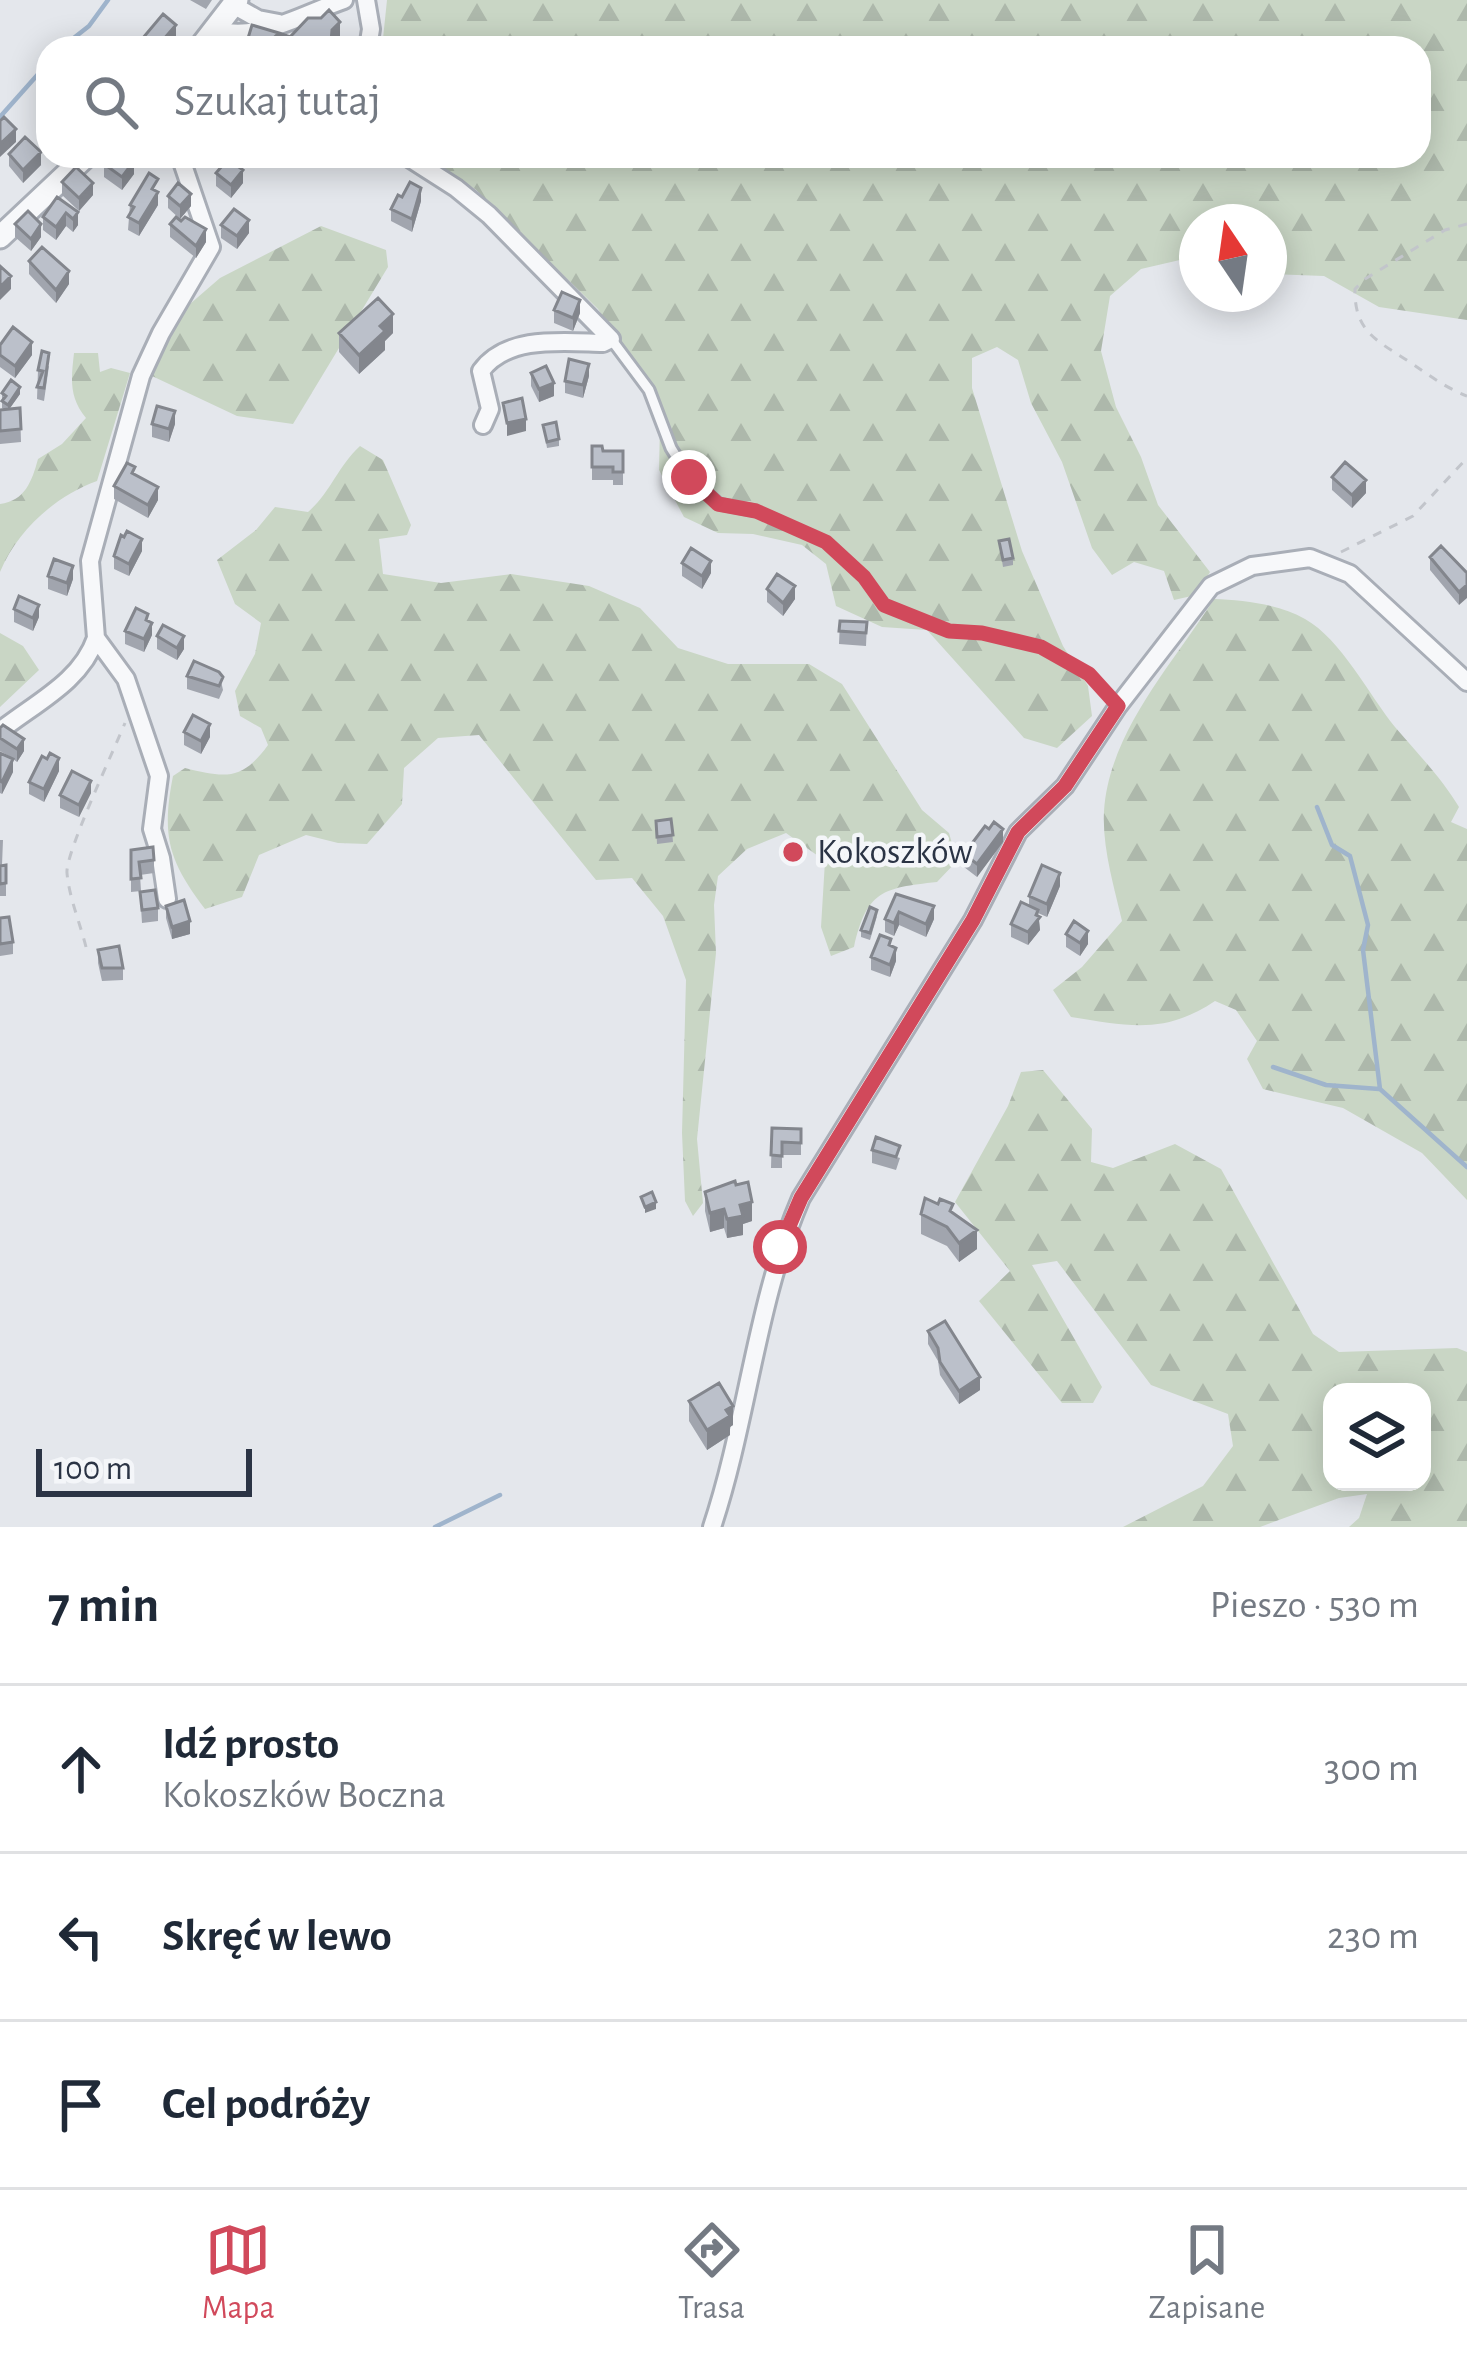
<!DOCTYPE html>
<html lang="pl">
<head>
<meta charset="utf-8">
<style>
	:root { --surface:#fff; --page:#f2f2f3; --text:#1f2937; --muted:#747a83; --line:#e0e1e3; --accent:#d1495b }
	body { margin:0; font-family:"Alegreya Sans",sans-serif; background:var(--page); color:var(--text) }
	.controls { position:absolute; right:36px; bottom:36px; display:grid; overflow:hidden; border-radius:24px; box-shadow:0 6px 30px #0003 }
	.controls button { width:108px; height:108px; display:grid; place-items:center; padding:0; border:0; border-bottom:3px solid var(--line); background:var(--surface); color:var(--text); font:60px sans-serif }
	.compass { position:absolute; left:1179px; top:204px; width:108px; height:108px; border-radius:50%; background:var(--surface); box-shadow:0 6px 30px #0003; rotate:347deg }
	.scale { position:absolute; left:36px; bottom:30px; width:216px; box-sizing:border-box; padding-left:12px; border:6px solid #2b3445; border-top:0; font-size:33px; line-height:42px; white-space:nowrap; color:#2b3445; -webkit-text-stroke:9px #f4f6f9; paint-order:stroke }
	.stop { position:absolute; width:36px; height:36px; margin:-27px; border:9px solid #d1495b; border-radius:50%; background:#fff }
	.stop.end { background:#d1495b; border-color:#fff; box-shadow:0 3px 12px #0008 }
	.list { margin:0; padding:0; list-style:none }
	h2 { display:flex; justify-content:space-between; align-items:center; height:156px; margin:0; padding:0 48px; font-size:51px }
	h2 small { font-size:39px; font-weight:400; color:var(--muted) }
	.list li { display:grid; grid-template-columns:78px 1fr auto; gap:36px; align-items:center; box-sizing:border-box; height:168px; padding:0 48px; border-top:3px solid var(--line) }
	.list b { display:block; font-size:45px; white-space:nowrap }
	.list p { margin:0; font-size:39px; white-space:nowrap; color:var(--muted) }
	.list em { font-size:39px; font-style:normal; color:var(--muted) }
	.icon { flex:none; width:66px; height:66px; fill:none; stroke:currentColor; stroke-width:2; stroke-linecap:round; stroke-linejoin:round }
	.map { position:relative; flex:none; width:1467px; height:1527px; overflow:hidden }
	.search { position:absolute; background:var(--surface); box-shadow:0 6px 30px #0003; left:36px; right:36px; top:36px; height:132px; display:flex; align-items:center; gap:30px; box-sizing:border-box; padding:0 42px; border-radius:36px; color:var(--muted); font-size:45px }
	.sheet { height:660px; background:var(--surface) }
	nav { display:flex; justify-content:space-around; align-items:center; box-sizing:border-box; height:168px; border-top:3px solid var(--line); background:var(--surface); font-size:33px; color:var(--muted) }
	nav a { display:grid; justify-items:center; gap:6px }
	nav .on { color:var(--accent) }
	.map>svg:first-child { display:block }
	.forest { fill:url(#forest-firs); fill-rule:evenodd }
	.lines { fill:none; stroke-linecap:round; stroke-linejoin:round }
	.stream { stroke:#9fb4cc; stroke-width:4.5 }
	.service-casing { stroke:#a9aeb7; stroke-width:15 }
	.minor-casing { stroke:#a9aeb7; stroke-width:22 }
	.tertiary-casing { stroke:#a9aeb7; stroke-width:27 }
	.path { stroke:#c2c5cb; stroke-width:3; stroke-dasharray:9 9; stroke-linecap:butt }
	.service { stroke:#f7f8fa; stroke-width:9 }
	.minor { stroke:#f7f8fa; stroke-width:16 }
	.tertiary { stroke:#f7f8fa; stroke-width:21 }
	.wall { fill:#a1a5ae }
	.shaded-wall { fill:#83868d }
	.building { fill:#bbc0ca; stroke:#83868d; stroke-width:3 }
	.route { stroke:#d1495b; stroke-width:15 }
	.poi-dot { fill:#d1495b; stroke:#f4f6f9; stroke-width:4.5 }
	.labels { text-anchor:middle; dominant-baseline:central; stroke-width:9; stroke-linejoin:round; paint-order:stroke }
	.poi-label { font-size:36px; fill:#2b3445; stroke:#f4f6f9; text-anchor:start }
</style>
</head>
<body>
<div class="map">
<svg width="1467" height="1527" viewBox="0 0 1467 1527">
	<defs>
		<pattern id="forest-firs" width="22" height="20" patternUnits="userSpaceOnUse" patternTransform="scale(3)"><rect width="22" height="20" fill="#c9d6c5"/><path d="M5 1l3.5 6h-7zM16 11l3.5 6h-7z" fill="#adb8ab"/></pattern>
	</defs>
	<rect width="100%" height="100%" fill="#e4e7ec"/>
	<path class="forest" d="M387 0H1467V320L1379 307 1324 276 1269 274V222H1197V256L1141 269 1110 296 1101 351 1116 407 1141 457 1158 505 1210 572 1196 595 1174 600 1164 571 1134 562 1112 575 1092 548 1062 462 1031 403 1018 360 997 347 972 358V388L1022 551 1063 646 1088 686 1092 716 1057 748 1024 738 927 630 882 627 836 606 826 564 802 545 753 534 718 533 684 517 659 470 660 424 642 369 622 348 598 309 475 189 420 156H1419V48H382Z
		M321 226 386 250 388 267 293 424 237 416 152 376 183 310 220 278Z
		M74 353H98L100 372 111 368 130 373 97 481C55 496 17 531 0 572V504C25 501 32 481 38 459L62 444 86 418C69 397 71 380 74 353Z
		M360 446 383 460 411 525 407 535 379 539 383 574 441 583 511 574 589 586 640 608 678 648 728 664H809L842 684 922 810 949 833 957 861 937 882C882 888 867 891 854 947L831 956 821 927 825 861 786 833 747 849 718 876 714 905 716 953 697 1139 703 1203 693 1216 685 1201 682 1133 686 980 663 916 632 878 596 880 479 735 438 738 404 768 402 804 367 844 338 843 306 835 259 855 242 897 205 909C169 861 161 837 173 776L185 768C226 778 242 781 268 745L261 728 240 716 235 691 255 654 261 623 235 604 217 560 256 530 275 507 308 512C331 492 338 466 360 446Z
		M1214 599C1243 600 1279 604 1305 619 1341 639 1369 695 1395 727 1418 754 1440 776 1459 807L1451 822 1467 829V1200L1422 1153 1343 1108 1263 1089 1247 1059 1257 1041 1236 1010 1215 1001C1164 1035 1129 1026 1071 1017L1053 990 1082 967 1122 921C1114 886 1102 847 1104 811 1109 732 1173 664 1214 599Z
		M0 633 23 646 39 670 0 707Z
		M1043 1070 1092 1129 1091 1162 1113 1168 1175 1144 1221 1169 1313 1334 1339 1352 1457 1348 1467 1352V1527H1349L1359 1518 1367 1494 1339 1498 1260 1527H1123L1203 1486 1233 1446 1228 1414 1151 1385 1057 1261 1032 1265 1102 1387 1093 1403H1062L979 1301 1010 1271 955 1202 1008 1106 1021 1072ZM1332 1392H1422V1482H1332Z"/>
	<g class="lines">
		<path class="stream" d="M61 48 89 26 108 0
			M0 117 48 63
			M1317 807 1332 845 1350 856 1368 925 1363 950 1380 1089 1467 1167
			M1273 1067 1326 1085 1379 1089
			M435 1527 500 1495"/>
		<defs>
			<path id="service" d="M611 339 649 390 671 448 689 477 719 504 756 511"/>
			<path id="minor" d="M366 0 371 29 368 48
				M233 5 258 19 279 23
				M216 30C259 42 303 14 344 0
				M406 156 456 188 489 215 611 339 603 343C563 342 507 335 481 371L490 409 483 425
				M0 731C35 703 81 682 96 638
				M167 899 161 858 152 829 159 776 126 679 96 638 90 561 141 376 161 333 211 247 180 156
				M712 1527C748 1419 756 1302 801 1198L973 920 1018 832 1065 786 1118 706 1211 586 1252 566 1310 558 1350 574 1467 682"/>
			<path id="tertiary" d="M200 48 237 0
				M0 237 86 156"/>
		</defs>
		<use href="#service" class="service-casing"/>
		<use href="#minor" class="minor-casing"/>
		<use href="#tertiary" class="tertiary-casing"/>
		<path class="path" d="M1467 224 1445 230 1365 279 1355 289C1354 332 1378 341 1408 361 1429 375 1444 387 1467 396
			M768 516 826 542 864 577 884 605 949 631 1041 647 1089 674 1106 692
			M1341 552 1413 516 1467 458
			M86 947C80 923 69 897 67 873 65 854 114 750 125 723"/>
		<use href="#service" class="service"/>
		<use href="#minor" class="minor"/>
		<use href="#tertiary" class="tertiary"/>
	</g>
	<path class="wall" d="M190 0H212L206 9Z
		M9 154 41 165 23 183 9 166Z
		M131 156 129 158 134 174 122 190 104 177V164Z
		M216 173 243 183 231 198 216 186Z
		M62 182 93 195 79 211 62 195Z
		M158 192V205L139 236 128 230 130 205Z
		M168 196 191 206 180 219 168 208Z
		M402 197 421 201 412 232 391 221V209Z
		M78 212V225L73 232 66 226 56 240 43 230V217Z
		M181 221 206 242 196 258 170 237V224Z
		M15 224 41 237 31 251 15 237Z
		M221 225 249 233 237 249 221 238Z
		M29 261 69 284 56 303 29 274Z
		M554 310 580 313 573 331 554 323Z
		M339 333H393L385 341V350L359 374 339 352Z
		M0 345 32 355 15 378 0 367Z
		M49 366 44 401 37 399 38 370Z
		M531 373 554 396 539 402 531 386Z
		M589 376 583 398 565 393V381Z
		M2 393 20 394 9 409 20 408 21 442 0 444V410H5L2 408Z
		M152 424H175L169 442 152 437Z
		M543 425 559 439V446L547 448Z
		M592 446 603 451H623V485H613V480H592Z
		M135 474 158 500 148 518 114 499V486Z
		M1332 477 1366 493 1352 508 1332 490Z
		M124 537 142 551 129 576 114 569V556Z
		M999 541 1013 558V565L1003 567Z
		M1430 557 1467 573 1459 605 1430 570Z
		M682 563 711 573 702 589 682 576Z
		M48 576 73 579 67 596 48 589Z
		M767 589 795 599 783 616 767 602Z
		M14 609 39 617 33 631 14 622Z
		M148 621 152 635 144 652 125 644V631Z
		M840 621 867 622 866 646 839 644Z
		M157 636 184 649 177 660 157 649Z
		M219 672 223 690 219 699 187 689V676Z
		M0 728 24 751 17 762 13 759V772L2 794 0 793V753L12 758 0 751Z
		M184 732 210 737 201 754 184 745Z
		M47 759 59 771 44 802 29 794V782Z
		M91 793 79 817 60 808V795Z
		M671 819 673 842 657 844 656 821Z
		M989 829 1003 842 977 877 964 867V854Z
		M0 840H3L2 865H6V896H0Z
		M131 850 154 860V873L140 875 141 891 131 892Z
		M1060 886 1047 917 1038 913 1040 930 1028 945 1011 937V924L1029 906V896Z
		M140 892 158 908V921L142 923Z
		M896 894 934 919 926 937 899 925 894 936 885 932V919Z
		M166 906 190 934 172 939 166 918Z
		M877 916 870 940 861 937V930Z
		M0 918 13 942V954L0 956Z
		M1066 934 1088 944 1080 956 1066 947Z
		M891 946 896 961 890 977 871 970V957Z
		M98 950 123 968V980L102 981 98 963Z
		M772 1128 801 1129V1155H782V1168H771Z
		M872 1150 900 1158 896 1170 872 1163Z
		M705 1192 752 1221 743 1224V1235L727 1238 724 1228 710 1232 705 1211Z
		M953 1213 977 1249 959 1262 947 1246 921 1234V1214Z
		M928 1331 980 1390 959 1404 940 1375 938 1361 928 1344Z
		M689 1401 733 1425 730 1427V1435L707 1450 689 1421Z"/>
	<path class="shaded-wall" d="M340 22V47L324 48 332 30Z
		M176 25V38L167 48H156Z
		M16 129V142L0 157V144Z
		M41 152V165L23 183V170Z
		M242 156H260V157L242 166Z
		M134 161V174L122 190V177Z
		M243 170V183L231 198V185Z
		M93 183V195L79 211V198Z
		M421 188V201L412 232V219Z
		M158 192V205L139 236V223Z
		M191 194V206L180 219V206Z
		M78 212V225L73 232V219Z
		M66 213V226L56 240V227Z
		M249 220V233L237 249V236Z
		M41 224V237L31 251V239Z
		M206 229V242L196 258V246Z
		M69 271V284L56 303V290Z
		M11 276V289L0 300V287Z
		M580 300V313L573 331V318Z
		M393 314V333L385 341V350L359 374V355L380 326Z
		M32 342V355L15 378V366Z
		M589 364V376L583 398V385Z
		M554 383V396L539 402V389Z
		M20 387V394L8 411V405Z
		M175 411V424L169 442V429Z
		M526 419V431L507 436V423Z
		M1366 480V493L1352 508V495Z
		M158 487V500L148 518V505Z
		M142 539V551L129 576V564Z
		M711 561V573L702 589V576Z
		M73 566V579L67 596V583Z
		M1467 585V598L1459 605V592Z
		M795 586V599L783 616V603Z
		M39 605V617L33 631V618Z
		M152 623V635L144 652V639Z
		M184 636V649L177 660V648Z
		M210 724V737L201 754V741Z
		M24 739V751L17 762V749Z
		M59 758V771L44 802V789Z
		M13 759V772L2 794V782Z
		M91 781V793L79 817V805Z
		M1003 829V842L977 877V864Z
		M1060 873V886L1047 917V904Z
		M934 906V919L926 937V924Z
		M1038 910 1040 930 1028 945V932Z
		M899 912V925L894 936V923Z
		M190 921V934L172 939V927Z
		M1088 931V944L1080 956V943Z
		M896 948V961L890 977V965Z
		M656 1202V1209L645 1213V1207Z
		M752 1202V1221L743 1224V1235L727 1238V1219L740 1205Z
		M724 1209V1228L710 1232V1213Z
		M977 1230V1249L959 1262V1243Z
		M980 1377V1390L959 1404V1391Z
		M733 1406V1425L730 1427V1435L707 1450V1430L726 1410Z"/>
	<path class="building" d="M329 10 340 22 332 30 331 42 324 48H245L252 25 279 33 269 42 271 45 282 34 290 37 308 18H321Z
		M163 14 176 25 156 48H152L142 39Z
		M4 117 16 129 0 144V121Z
		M25 137 41 152 23 170 9 154Z
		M111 156H127L134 161 122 177 104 164Z
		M228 159 243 170 231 185 216 173Z
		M76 167 93 183 79 198 62 182Z
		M149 173 158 179 152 189 158 192 139 223 128 217 134 207 130 205Z
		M410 182 421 188 412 219 391 209 398 195 402 197Z
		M178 183 191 194 180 206 168 196Z
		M57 197 78 212 73 219 66 213 56 227 43 217Z
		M234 209 249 220 237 236 221 225Z
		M28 211 41 224 31 239 15 224Z
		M176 217 181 221 185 217 206 229 196 246 170 224Z
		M42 247 69 271 56 290 29 261Z
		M0 266 11 276 0 287Z
		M562 292 580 300 573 318 554 310Z
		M378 298 393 314 380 326 385 331 359 355 339 333Z
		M13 327 32 342 15 366 0 355V345Z
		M42 351 49 353 44 388 37 387 43 371 38 370Z
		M569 359 589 364 583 385 565 381Z
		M546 366 554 383 539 389 531 373Z
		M11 380 20 387 8 405 2 401 6 396 2 393Z
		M522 398 526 419 507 423 503 403Z
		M157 406 175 411 169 429 152 424Z
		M20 408 21 429 0 431V410Z
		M556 422 559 439 547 442 543 425Z
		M592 446H602L603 451H623V472H613V467H592Z
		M1345 462 1366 480 1352 495 1332 477Z
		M127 463 135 467 132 473 158 487 148 505 114 486Z
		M127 531 142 539 129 564 114 556 121 535 124 537Z
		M1009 539 1013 558 1003 560 999 541Z
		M1441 546 1467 573V585L1459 592 1430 557Z
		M691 548 711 561 702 576 682 563Z
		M54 559 73 566 67 583 48 576Z
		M777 574 795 586 783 603 767 589Z
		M19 596 39 605 33 618 14 609Z
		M136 608 148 614 146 620 152 623 144 639 125 631Z
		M840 621 867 622 866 633 839 631Z
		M163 625 184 636 177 648 157 636Z
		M194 661 219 672 223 677 219 686 187 676Z
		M193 715 210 724 201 741 184 732Z
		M3 725 24 739 17 749 0 738V728Z
		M0 753 13 759 2 782 0 781Z
		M50 753 59 758 44 789 29 782 42 756 47 759Z
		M72 771 91 781 79 805 60 795Z
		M671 819 673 835 657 837 656 821Z
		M994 822 1003 829 977 864 964 854 985 826 989 829Z
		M153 847 154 860 139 862 141 878 131 879V850Z
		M6 865V883L0 884V866Z
		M1042 865 1060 873 1047 904 1029 896Z
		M155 890 158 908 142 910 140 892Z
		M896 894 934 906 926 924 899 912 894 923 885 919Z
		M184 900 190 921 172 927 166 906Z
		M1021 902 1038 910 1036 915 1040 917 1028 932 1011 924Z
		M870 907 877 910 870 933 861 930Z
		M9 917 13 942 0 944V918Z
		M1074 921 1088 931 1080 943 1066 934Z
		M880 935 891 939 889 945 896 948 890 965 871 957Z
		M119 946 123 968H102L98 950Z
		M772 1128 801 1129V1143L782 1142V1156L771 1155Z
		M876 1137 900 1146 896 1157 872 1150Z
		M735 1181 736 1185 748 1182 752 1202 740 1205 743 1216 727 1219 724 1209 710 1213 705 1192Z
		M652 1192 656 1202 645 1207 641 1197Z
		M925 1198 938 1204 940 1199 953 1204 950 1211 977 1230 959 1243 947 1227 921 1214Z
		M945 1321 980 1377 959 1391 940 1362 938 1348 928 1331Z
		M719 1383 733 1406 726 1410 730 1416 707 1430 689 1401Z"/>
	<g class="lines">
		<path class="route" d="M689 477 718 504 756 511 826 542 864 577 884 605 949 631 982 633 1041 647 1089 674 1118 706 1065 786 1018 832 973 920 801 1198 780 1247"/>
	</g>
	<circle class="poi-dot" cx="793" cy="852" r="12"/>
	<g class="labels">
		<g class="poi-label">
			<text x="817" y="852">Kokoszków</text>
		</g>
	</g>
</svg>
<div class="controls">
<button><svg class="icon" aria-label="layers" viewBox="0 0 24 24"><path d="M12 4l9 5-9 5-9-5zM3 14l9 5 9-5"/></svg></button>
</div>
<svg class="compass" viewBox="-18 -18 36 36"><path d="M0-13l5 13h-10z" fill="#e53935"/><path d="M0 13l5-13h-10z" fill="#747a83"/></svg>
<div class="scale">100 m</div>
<div class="stop" style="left:780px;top:1247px"></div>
<div class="stop end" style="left:689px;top:477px"></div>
<div class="search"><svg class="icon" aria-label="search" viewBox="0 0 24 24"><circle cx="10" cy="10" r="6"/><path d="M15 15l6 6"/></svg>Szukaj tutaj</div>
</div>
<section class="sheet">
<h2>7 min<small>Pieszo · 530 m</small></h2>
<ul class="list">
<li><svg class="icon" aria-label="ahead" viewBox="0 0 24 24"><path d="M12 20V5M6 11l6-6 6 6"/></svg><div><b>Idź prosto</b><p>Kokoszków Boczna</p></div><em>300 m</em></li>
<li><svg class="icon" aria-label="left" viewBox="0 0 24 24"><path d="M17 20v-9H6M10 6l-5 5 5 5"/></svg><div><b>Skręć w lewo</b></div><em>230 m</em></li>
<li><svg class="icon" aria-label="arrive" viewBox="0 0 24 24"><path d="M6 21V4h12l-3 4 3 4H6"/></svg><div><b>Cel podróży</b></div></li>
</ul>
</section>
<nav>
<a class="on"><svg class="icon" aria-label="map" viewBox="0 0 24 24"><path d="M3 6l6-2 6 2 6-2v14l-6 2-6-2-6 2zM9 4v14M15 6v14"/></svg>Mapa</a>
<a><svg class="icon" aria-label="directions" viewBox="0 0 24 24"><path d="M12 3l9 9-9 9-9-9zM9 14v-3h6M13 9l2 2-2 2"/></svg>Trasa</a>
<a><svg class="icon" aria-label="saved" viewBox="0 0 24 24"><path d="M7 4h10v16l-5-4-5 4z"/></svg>Zapisane</a>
</nav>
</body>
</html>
